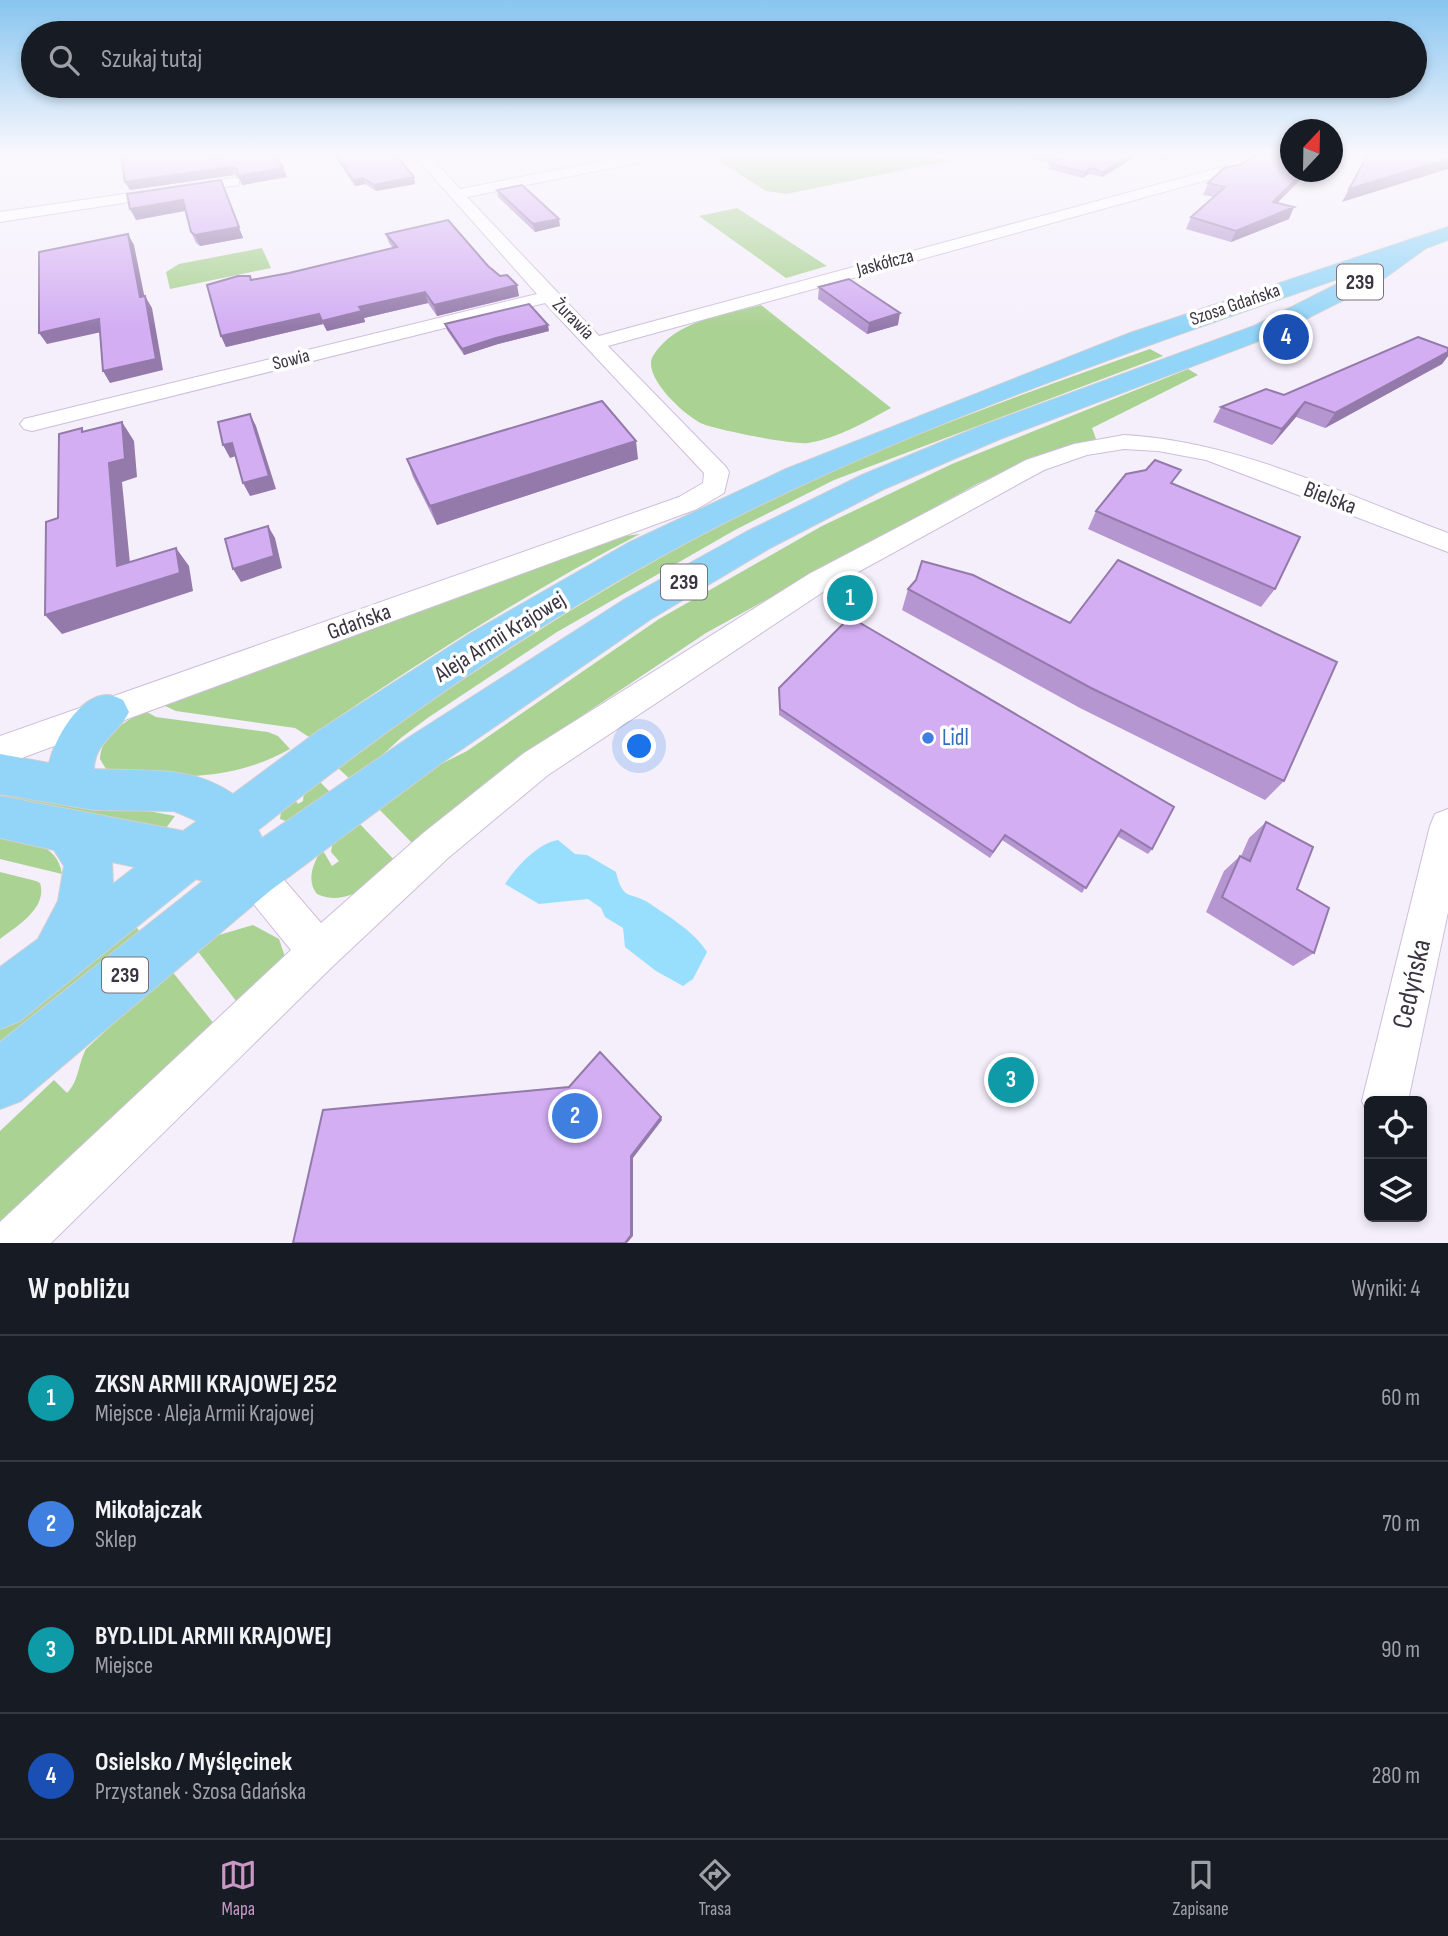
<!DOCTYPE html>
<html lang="pl">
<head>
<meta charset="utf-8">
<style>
	:root { --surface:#171b24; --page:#242831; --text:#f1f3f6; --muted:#9ea1a6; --line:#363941; --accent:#c897c4 }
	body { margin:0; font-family:"Sofia Sans Condensed",sans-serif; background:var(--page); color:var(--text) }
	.controls { position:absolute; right:21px; bottom:21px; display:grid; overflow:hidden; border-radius:10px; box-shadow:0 4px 10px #0003 }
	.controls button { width:63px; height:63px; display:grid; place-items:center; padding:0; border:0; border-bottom:2px solid var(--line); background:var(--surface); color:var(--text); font:35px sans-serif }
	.compass { position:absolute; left:1280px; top:119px; width:63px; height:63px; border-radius:50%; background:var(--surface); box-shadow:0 4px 10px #0003; rotate:22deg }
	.you { position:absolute; left:640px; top:747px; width:24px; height:24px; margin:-18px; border:5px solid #fff; border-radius:50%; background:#1a73e8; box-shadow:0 0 0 10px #1a73e833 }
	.badge { display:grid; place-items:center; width:46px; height:46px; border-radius:50%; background:var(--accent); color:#fff; font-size:23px; font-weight:700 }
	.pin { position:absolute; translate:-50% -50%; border:4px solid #fff; box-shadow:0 2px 7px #0006 }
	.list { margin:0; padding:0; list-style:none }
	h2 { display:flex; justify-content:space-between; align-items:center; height:91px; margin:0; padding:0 28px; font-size:30px }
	h2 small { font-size:23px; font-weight:400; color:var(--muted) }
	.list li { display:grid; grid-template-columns:46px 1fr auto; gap:21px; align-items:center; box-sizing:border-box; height:126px; padding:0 28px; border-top:2px solid var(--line) }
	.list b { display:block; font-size:26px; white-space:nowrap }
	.list p { margin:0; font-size:23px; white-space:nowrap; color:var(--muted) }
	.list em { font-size:23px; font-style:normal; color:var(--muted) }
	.icon { flex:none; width:38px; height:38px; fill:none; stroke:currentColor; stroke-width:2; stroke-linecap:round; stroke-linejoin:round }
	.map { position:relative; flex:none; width:1448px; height:1243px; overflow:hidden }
	.search { position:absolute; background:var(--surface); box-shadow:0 4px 10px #0003; left:21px; right:21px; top:21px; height:77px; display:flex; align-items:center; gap:18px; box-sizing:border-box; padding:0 24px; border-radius:38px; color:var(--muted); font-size:26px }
	.sheet { height:595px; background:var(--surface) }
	nav { display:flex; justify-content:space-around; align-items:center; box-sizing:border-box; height:98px; border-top:2px solid var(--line); background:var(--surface); font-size:19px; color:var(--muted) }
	nav a { display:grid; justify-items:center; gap:4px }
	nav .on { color:var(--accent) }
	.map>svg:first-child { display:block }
	.green { fill:#aad293 }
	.water { fill:#98dffd }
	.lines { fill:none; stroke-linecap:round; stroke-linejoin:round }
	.minor-casing { stroke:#cdbeda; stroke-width:2 }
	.major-casing { stroke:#d0cfd1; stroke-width:2 }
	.minor { fill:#fff; fill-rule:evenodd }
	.major { fill:#93d5f8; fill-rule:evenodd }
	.wall { fill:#b596d1 }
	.shaded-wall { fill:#947aaa }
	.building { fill:#d3aef3; stroke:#947aaa; stroke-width:2 }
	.shop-dot { fill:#3f7fe0; stroke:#fff; stroke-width:2.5 }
	.labels { text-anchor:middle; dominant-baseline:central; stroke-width:7; stroke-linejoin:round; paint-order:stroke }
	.far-street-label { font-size:19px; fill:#3b3541; stroke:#fff }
	.shield { fill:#fff; stroke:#76727a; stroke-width:2 }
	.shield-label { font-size:21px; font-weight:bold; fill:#3b3541 }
	.street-label { font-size:23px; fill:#3b3541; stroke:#fff }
	.shop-label { font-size:23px; fill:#366cbe; stroke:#fff; text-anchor:start }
	.near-street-label { font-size:28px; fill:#3b3541; stroke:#fff }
</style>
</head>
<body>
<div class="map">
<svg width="1448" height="1243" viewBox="0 0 1448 1243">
	<rect width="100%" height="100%" fill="#f5effb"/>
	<path class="green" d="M708 154H921L949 161 786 194 766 191Z
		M737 208 827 266 786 278 699 216Z
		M262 248 271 268 170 289 166 272 179 264Z
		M761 305 891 408C865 422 838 438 808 443 793 445 718 430 703 424 686 417 641 376 653 356 675 320 724 315 761 305Z
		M1150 349 1163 356 834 480 735 530 557 632 429 717 402 737 353 782 337 767C485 661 639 561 804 484 916 432 1033 390 1150 349Z
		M1188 369 1198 375 1092 428 1096 439 1030 460 977 484 706 633 541 743 415 846 375 805 409 780 467 751 659 619 822 526 952 464Z
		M640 534C525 593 415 665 309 737L295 728 176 711 165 706V702L625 536Z
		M145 711 156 717 268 732 278 736 290 749C228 783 177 777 109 774L100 759C101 734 126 721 145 711Z
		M318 780 334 796 288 822 280 819 281 812 294 798 298 804 303 801 304 791Z
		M0 783 175 816 166 828 0 796Z
		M357 821 399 865C375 881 347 908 317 894 306 881 313 863 322 849L332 866 339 861 331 852 333 839Z
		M0 835C25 840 58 843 62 874L0 859Z
		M0 872 36 881 40 883C48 908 17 926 0 939Z
		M129 918 140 932 0 1045V1022Z
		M253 925 279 939 285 957 240 1006 196 949 212 937Z
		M171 970 215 1025 0 1233V1131L54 1080 67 1093C79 1081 78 1064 86 1049Z"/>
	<path class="water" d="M558 840 575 854 587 855 616 872C623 902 630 891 649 903 669 917 694 931 707 952L693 979 683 986 656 971 625 947 623 928 605 917 601 908 588 899 539 904 505 884C516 867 538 843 558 840Z"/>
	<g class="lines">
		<defs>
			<path id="minor" d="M413 154H428L460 189 639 154H668L661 158 467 197 599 336 1226 166 1243 154H1259L1236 172 608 346 726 467 729 472 724 493 697 509 0 766V736L679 497 703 483 704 473 545 303 32 431 24 429 20 424 24 419 537 294Z
				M927 154H969L950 161Z
				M234 178 239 179V185L0 222V212Z
				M1124 435C1237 441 1343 494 1448 533V552L1206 460 1158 451 1124 449 1087 455 1044 470 829 588 548 775 448 858 333 966 51 1243H0V1222L291 950 239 886 234 873 239 860 253 855 267 860 321 923 422 834 524 753 809 574 1026 460 1074 444Z
				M1448 809V912L1408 1101H1369V1117L1362 1101 1430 826 1435 814Z"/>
			<path id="major" d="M1448 227V240L1426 248 1379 282 1272 336 1000 439 884 489 770 548 651 619 443 762 271 890 21 1101 0 1109V1042L203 881 196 879 20 1021 0 1029V967L38 939 58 901 64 866 54 850 0 838V796L183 831 197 821 174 811 94 810 0 794V754L49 763C55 739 78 696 107 695 112 695 119 698 123 700L129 712C119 733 94 743 94 769 143 772 190 764 233 794L318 731 471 633 628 543 786 469 1130 333ZM1369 268 1254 326 978 427 862 475 746 532 625 599 411 736 262 838 258 830C383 731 514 638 653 561 877 436 1128 352 1369 268ZM112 862 135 867 113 884Z"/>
		</defs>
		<use href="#minor" class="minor-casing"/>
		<use href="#major" class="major-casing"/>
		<use href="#minor" class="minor"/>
		<use href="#major" class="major"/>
	</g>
	<path class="wall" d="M333 154H395L414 177 415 184 376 191 365 184 355 186Z
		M1014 154H1140L1102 177 1089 174 1082 178 1049 169 1050 164 1051 163Z
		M1142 154H1175L1167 160Z
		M214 158 287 177 242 185 238 177 234 175 130 190 125 182Z
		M1291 172H1323L1318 177 1307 173 1277 203 1289 219 1231 242 1186 229 1191 217 1214 197 1203 195 1208 183Z
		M221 180 243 238 200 246 196 243 191 232 186 211 136 220Z
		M497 190 560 226 535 232 498 197Z
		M386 234 488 266 519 296 437 316 428 303 364 318 365 322 327 331 323 324 226 347 221 336 252 280 289 273 393 248 389 243Z
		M819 287 898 325 867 334 818 299Z
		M445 324 549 331 498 344 464 355 447 330Z
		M1448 348V356L1442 364 1325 428 1296 417 1272 445 1213 422 1221 407 1284 395Z
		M407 459H638L437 525 413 477Z
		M1174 484 1275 589 1261 607 1088 529 1096 511Z
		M908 589 1070 623 1284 781 1265 800 1080 708 902 610Z
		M850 617 1152 849 1148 854 1117 836 1082 893 1002 840 990 858 779 715V688Z
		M1266 822 1297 889 1314 953 1293 966 1206 912 1224 871 1240 856H1241L1249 838Z"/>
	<path class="shaded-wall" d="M1133 154H1140L1102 177 1103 172Z
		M1336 154H1341L1333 162V157Z
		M1448 159V169L1342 202 1349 189Z
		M230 167 234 175 130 190 125 182Z
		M283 168 287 177 242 185 238 176Z
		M1091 168 1089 174 1082 178 1084 172Z
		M1303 172H1308L1267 213 1273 202Z
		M414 177 415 184 376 191 374 185Z
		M363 178 365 184 355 186 353 180Z
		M221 180 243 238 200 246 195 235Z
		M183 200 188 210 136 220 130 209Z
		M1294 207 1289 219 1231 242 1236 231Z
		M559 219 560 226 535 232 533 224Z
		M128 234 134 245 147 309 140 297Z
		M517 285 519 296 437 316 434 305Z
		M425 292 428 303 364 318 365 322 327 331 322 321 359 307Z
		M145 296 152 308 163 370 110 383 103 371Z
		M900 313 898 325 867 334 869 323Z
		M319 314 323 324 226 347 221 336Z
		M99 319 106 331 47 344 39 333Z
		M548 325 549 331 498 344 464 355 462 349 496 338Z
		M1448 352V356L1442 364 1325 428 1335 413Z
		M1305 402 1296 417 1272 445 1282 429Z
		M250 414 256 426 276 489 250 496 243 483Z
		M122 422 134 441 137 477 122 482 132 584 117 566 109 463Z
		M636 441 638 459 437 525 430 506Z
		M232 443 239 455 230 458 223 445Z
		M268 526 275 538 282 568 241 582 233 569Z
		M176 548 189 566 193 591 62 634 45 615Z
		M661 1117 662 1120 633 1158V1236L627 1243H625L631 1156Z"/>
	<path class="building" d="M121 154H212L214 158 223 154H276L283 168 238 176 237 169 230 167 125 182Z
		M335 154H395L414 177 374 185 363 178 353 180Z
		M1037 154H1133L1103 172 1091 168 1084 172 1050 164 1058 159Z
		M1257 154H1291V172H1303L1273 202 1294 207 1236 231 1191 217 1225 187 1208 183 1224 168 1242 164Z
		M1368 154H1448V159L1349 189Z
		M221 180 239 227 195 235 191 232 183 200 130 209 127 194Z
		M522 185 559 219 533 224 497 190Z
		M448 220 488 266 500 276 507 275 517 285 434 305 425 292 359 307 362 311 322 321 319 314 221 336 207 285 238 276H250L251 280 289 273 397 247 386 234Z
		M128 234 140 297 145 296 156 359 103 371 99 319 39 333V252Z
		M849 279 900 313 869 323 819 287Z
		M529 304 548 325 496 338 462 349 445 324Z
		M1418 337 1448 348V352L1335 413 1305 402 1282 429 1221 407 1266 389 1284 395Z
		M602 401 636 441 430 506 407 459Z
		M250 414 269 476 243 483 232 443 223 445 218 422Z
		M122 422 125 459 109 463 117 566 176 548 180 573 45 615 46 522 58 518 59 434 82 428V432Z
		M1155 460 1181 470 1171 483 1300 537 1275 589 1096 511 1126 474 1146 470Z
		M268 526 274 556 233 569 225 539Z
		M1118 560 1337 662 1284 781 1091 688 908 589 916 580 922 561 973 575 1070 623Z
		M850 617 1174 807 1152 849 1121 830 1086 888 1005 835 993 852 780 709 779 688Z
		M1266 822 1313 847 1297 889 1329 908 1314 953 1222 897 1240 856 1250 861Z
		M600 1052 661 1117 631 1156V1235L625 1243H293L323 1110 569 1087Z"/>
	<linearGradient id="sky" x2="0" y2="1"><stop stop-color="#88c5f0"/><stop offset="0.47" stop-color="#faf8fd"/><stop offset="1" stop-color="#faf8fd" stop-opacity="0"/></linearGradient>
	<rect width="1448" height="328" fill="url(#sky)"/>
	<circle class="shop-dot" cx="928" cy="738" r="7"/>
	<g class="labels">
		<g class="far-street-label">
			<text transform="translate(885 263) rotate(-15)">Jaskółcza</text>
			<text transform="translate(1235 305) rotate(-19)">Szosa Gdańska</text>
			<text transform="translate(573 319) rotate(45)">Żurawia</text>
			<text transform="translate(291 360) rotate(-14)">Sowia</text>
		</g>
		<g class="shield">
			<rect x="1337" y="264.5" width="46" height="35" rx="5"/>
			<rect x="661" y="564.5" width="46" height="35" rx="5"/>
			<rect x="102" y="957.5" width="46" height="35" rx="5"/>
		</g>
		<g class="shield-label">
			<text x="1360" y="282">239</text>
			<text x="684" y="582">239</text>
			<text x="125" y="975">239</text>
		</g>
		<g class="street-label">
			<text transform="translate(1330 498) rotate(21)">Bielska</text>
			<text transform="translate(359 622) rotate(-20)">Gdańska</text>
			<text transform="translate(500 637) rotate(-32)">Aleja Armii Krajowej</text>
		</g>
		<g class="shop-label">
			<text x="942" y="738">Lidl</text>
		</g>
		<g class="near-street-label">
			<text transform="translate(1412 984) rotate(-77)">Cedyńska</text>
		</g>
	</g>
</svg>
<div class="controls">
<button><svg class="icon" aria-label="locate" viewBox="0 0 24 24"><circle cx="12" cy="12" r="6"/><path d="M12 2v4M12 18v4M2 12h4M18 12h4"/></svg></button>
<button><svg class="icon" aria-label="layers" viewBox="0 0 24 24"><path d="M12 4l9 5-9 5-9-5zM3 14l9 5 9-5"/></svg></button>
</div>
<svg class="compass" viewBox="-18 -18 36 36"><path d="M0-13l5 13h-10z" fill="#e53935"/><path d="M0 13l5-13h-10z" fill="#9ea1a6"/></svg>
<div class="you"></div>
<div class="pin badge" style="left:850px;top:598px;background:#0f9aa8">1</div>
<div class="pin badge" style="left:575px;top:1116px;background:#3f7fe0">2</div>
<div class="pin badge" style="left:1011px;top:1080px;background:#0f9aa8">3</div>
<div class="pin badge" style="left:1286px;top:337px;background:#1a4fb4">4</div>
<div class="search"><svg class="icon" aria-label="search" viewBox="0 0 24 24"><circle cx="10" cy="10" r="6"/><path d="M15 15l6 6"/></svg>Szukaj tutaj</div>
</div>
<section class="sheet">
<h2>W pobliżu<small>Wyniki: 4</small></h2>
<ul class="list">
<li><span class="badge" style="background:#0f9aa8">1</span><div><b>ZKSN ARMII KRAJOWEJ 252</b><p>Miejsce · Aleja Armii Krajowej</p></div><em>60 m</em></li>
<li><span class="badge" style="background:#3f7fe0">2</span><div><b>Mikołajczak</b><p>Sklep</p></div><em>70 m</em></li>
<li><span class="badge" style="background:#0f9aa8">3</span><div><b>BYD.LIDL ARMII KRAJOWEJ</b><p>Miejsce</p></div><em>90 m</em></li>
<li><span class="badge" style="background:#1a4fb4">4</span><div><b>Osielsko / Myślęcinek</b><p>Przystanek · Szosa Gdańska</p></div><em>280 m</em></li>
</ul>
</section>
<nav>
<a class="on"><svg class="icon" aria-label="map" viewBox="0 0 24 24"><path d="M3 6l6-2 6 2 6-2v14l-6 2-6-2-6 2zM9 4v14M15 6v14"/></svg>Mapa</a>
<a><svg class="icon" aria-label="directions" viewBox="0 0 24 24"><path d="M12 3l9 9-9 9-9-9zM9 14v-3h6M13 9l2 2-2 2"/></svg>Trasa</a>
<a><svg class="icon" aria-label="saved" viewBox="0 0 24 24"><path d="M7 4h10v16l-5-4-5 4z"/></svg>Zapisane</a>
</nav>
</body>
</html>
